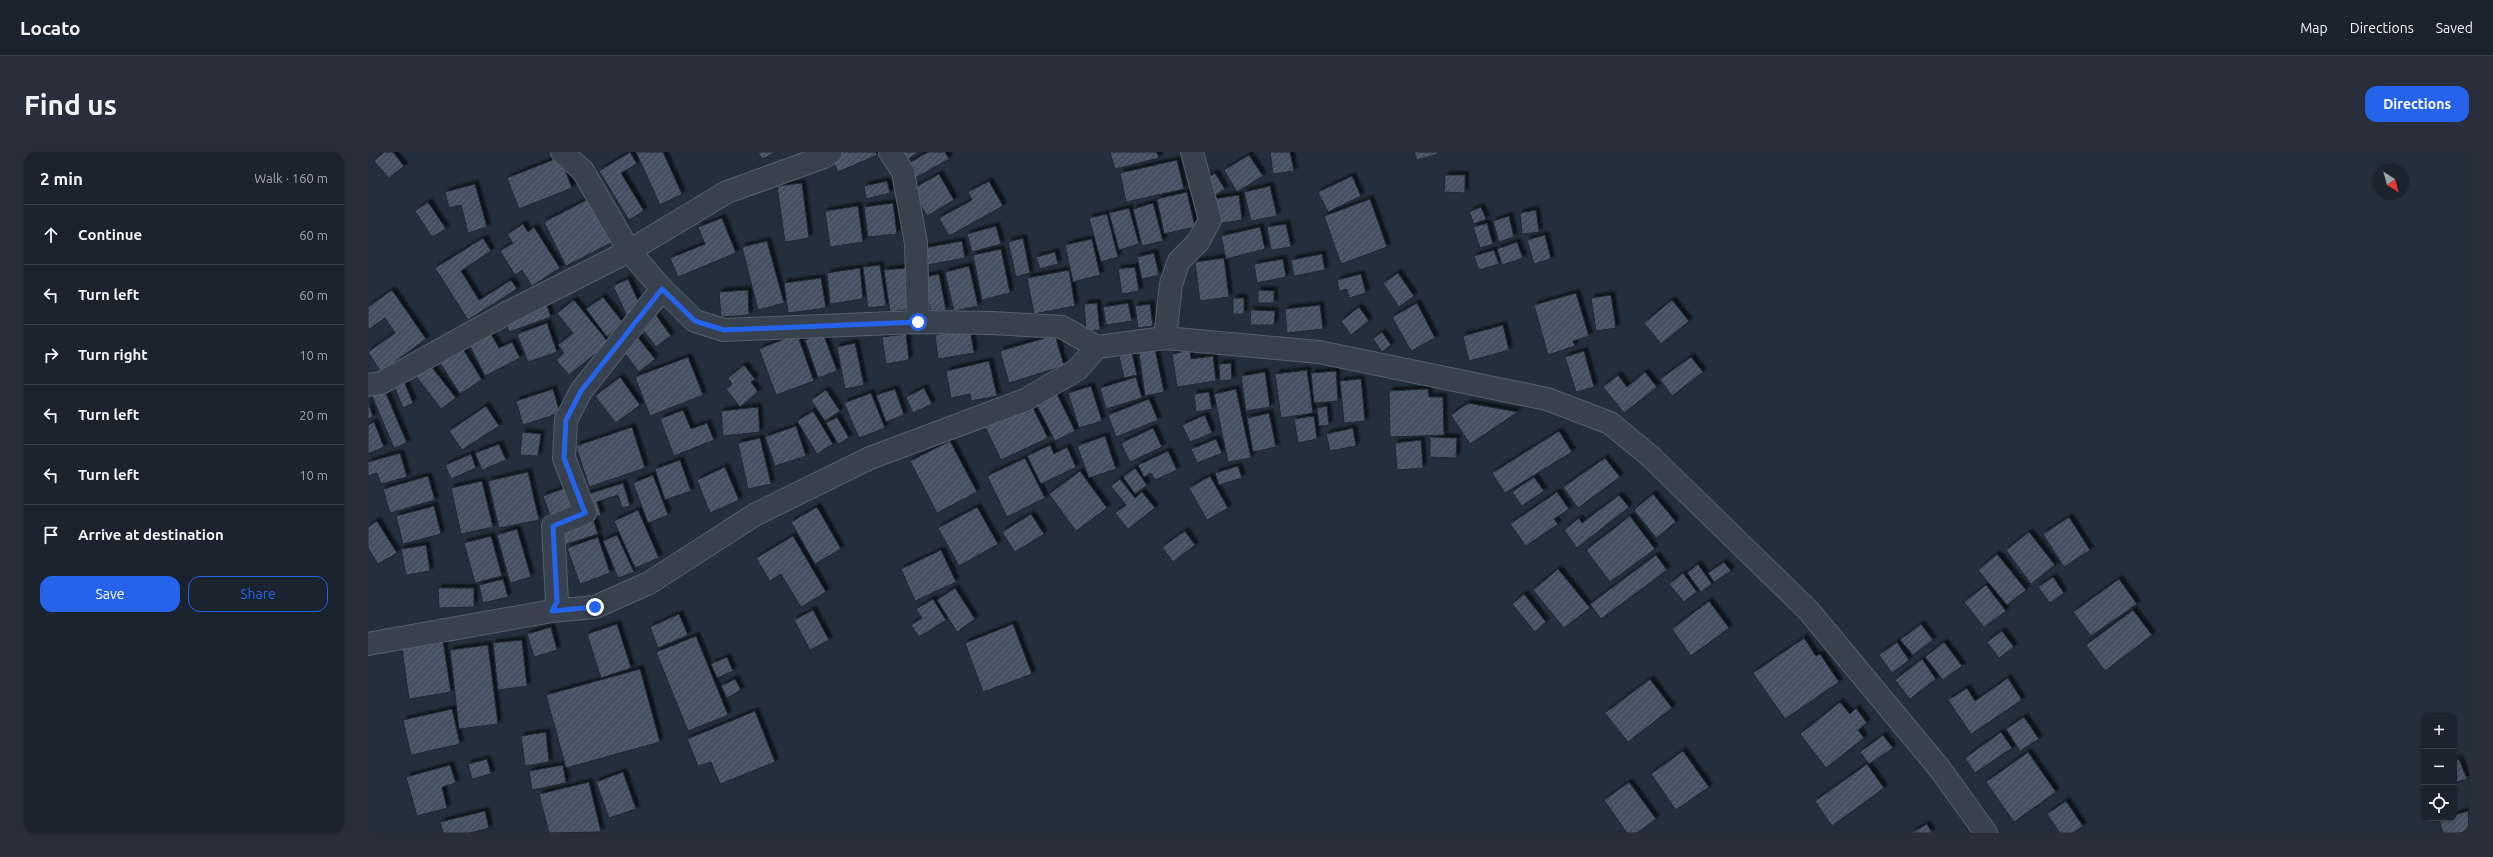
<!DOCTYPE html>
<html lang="en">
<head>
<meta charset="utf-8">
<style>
	:root { --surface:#1b232e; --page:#282f3a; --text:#f1f3f6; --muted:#a0a4aa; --line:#39404a; --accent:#2563eb }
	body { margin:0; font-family:Ubuntu,sans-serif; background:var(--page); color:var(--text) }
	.controls { position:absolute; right:12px; bottom:12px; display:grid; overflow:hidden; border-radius:8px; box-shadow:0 1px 3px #0004 }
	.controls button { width:36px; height:36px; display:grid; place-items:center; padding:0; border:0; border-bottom:1px solid var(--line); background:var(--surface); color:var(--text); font:20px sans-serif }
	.compass { position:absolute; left:2005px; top:12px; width:36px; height:36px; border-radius:50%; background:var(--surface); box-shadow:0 1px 3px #0004; rotate:143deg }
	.stop { position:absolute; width:12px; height:12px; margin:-9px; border:3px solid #2563eb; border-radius:50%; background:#fff }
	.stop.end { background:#2563eb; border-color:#fff; box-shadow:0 1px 4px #0008 }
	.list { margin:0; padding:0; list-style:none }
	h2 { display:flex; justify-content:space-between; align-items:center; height:52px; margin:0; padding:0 16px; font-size:17px }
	h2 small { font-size:13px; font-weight:400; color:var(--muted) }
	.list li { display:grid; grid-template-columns:26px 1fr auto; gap:12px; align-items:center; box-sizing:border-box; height:60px; padding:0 16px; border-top:1px solid var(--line) }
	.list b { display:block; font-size:15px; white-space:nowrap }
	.list em { font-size:13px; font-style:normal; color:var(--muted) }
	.actions { display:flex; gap:8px; padding:12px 16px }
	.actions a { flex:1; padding:9px 0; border:1px solid var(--accent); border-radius:12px; text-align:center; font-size:14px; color:var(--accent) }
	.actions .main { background:var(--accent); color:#fff }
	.icon { flex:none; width:22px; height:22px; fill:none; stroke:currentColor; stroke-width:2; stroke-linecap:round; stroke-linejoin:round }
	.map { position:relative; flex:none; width:2101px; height:681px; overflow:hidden; border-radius:12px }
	header { display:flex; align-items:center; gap:24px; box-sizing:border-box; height:56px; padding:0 20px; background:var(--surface); border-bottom:1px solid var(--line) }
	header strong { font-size:19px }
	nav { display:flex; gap:22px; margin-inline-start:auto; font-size:14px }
	.intro { display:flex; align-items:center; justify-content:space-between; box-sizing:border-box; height:96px; padding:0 24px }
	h1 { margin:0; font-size:28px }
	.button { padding:10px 18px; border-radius:12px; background:var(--accent); color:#fff; font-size:14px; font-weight:700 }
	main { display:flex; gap:24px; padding:0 24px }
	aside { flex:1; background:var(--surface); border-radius:12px; box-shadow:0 1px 3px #0004 }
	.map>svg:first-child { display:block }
	.building { fill:url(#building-hatch); stroke:#1f2835; filter:url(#shadow) }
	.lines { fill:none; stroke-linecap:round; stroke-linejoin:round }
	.minor-casing { stroke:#565f6c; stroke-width:24 }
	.minor { stroke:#38414e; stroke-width:22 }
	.route { stroke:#2563eb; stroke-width:5 }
</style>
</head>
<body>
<header>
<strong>Locato</strong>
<nav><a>Map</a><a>Directions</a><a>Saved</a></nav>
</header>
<div class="intro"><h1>Find us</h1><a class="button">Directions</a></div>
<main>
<aside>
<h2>2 min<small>Walk · 160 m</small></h2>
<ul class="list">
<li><svg class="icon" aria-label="ahead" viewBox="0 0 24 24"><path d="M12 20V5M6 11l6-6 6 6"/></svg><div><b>Continue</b></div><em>60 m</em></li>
<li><svg class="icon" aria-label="left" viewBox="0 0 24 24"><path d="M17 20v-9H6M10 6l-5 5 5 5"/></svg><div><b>Turn left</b></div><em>60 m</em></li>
<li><svg class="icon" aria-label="right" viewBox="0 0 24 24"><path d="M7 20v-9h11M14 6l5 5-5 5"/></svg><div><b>Turn right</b></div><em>10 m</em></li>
<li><svg class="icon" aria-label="left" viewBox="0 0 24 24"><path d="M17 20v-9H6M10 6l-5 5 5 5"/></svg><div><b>Turn left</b></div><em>20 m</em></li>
<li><svg class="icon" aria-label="left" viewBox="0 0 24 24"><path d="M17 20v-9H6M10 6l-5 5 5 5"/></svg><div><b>Turn left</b></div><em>10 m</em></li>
<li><svg class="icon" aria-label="arrive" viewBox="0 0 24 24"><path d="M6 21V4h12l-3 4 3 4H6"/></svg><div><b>Arrive at destination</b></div></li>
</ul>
<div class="actions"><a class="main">Save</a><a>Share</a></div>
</aside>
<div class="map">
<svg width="2101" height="681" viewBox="0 0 2101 681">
	<defs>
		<pattern id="building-hatch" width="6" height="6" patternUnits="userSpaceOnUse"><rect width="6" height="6" fill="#455162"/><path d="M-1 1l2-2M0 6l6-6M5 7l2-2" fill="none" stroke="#5d6877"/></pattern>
		<filter id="shadow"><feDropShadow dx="3.5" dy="-3.5" stdDeviation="1" flood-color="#0009"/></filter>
	</defs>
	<rect width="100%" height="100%" fill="#242f3e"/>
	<path class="building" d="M16 0H25L36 14 21 26 6 9Z
		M262 0 269 12 253 21 276 59 261 68 231 19Z
		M268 0H295L314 42 292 53Z
		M390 0H409L394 7Z
		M474 0H508L509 3 470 20 463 5Z
		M535 0H551L540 7Z
		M560 0H577L581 7 547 26 539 12Z
		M742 0H789L791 6 747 17Z
		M902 0H922L926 19 905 22Z
		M1046 0H1069L1070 2 1049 8Z
		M881 3 895 24 869 40 856 18Z
		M192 5 204 36 151 57 139 26Z
		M809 8 816 37 758 50 752 21Z
		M847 21 857 37 846 44 835 28Z
		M571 22 586 48 559 64 544 37Z
		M1077 23H1097V41L1076 40Z
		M984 24 993 44 960 60 950 40Z
		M519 29 522 41 498 47 496 34Z
		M621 29 635 54 581 84 571 66 604 48 600 40Z
		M434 31 441 86 417 90 409 34Z
		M107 32 119 75 100 81 93 53 81 56 77 40Z
		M902 34 909 64 883 69 876 40Z
		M819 40 827 75 796 82 789 47Z
		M871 43 874 68 848 72 844 47Z
		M224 45 247 89 198 114 176 70Z
		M1002 47 1019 95 973 112 956 64Z
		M60 50 78 77 64 85 47 59Z
		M525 51 529 82 500 85 496 55Z
		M785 51 795 89 774 94 765 57Z
		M490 54 495 90 462 95 457 59Z
		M1113 55 1118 67 1106 72 1101 60Z
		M761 56 771 92 751 98 741 61Z
		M1168 58 1171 80 1154 82 1152 61Z
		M739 62 750 105 733 110 721 66Z
		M1141 64 1146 85 1131 90 1125 69Z
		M354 66 368 101 310 125 302 106 337 92 330 75Z
		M1119 71 1125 92 1112 96 1105 75Z
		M155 72 160 80 166 75 192 116 164 134 154 118 147 123 132 99 145 91 139 82Z
		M918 72 923 95 903 98 899 75Z
		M628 74 633 92 604 100 599 82Z
		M892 75 897 97 858 107 853 84Z
		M1177 83 1183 107 1166 112 1159 88Z
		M115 86 123 99 93 119 111 148 143 128 149 137 100 168 67 116Z
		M655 86 662 121 648 125 640 90Z
		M724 87 732 123 705 130 697 93Z
		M399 89 416 151 390 158 374 95Z
		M594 89 597 106 560 113 556 96Z
		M1149 90 1155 106 1134 113 1129 97Z
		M633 97 642 141 614 148 605 103Z
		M1126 98 1131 112 1111 118 1106 104Z
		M687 100 690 112 672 117 668 105Z
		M786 101 791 123 774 127 769 105Z
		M954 102 957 118 926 124 923 108Z
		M856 106 861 145 832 149 827 110Z
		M915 107 918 125 889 131 886 112Z
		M512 113 518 154 500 156 495 115Z
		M601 114 610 154 586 159 577 120Z
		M767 115 771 139 754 142 750 117Z
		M492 116 495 147 462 152 459 121Z
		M538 116 543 157 522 160 516 118Z
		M701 118 707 154 666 162 659 126Z
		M1030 121 1046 144 1031 155 1015 131Z
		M571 122 578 158 563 161 556 125Z
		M993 122 998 141 981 146 979 137 971 139 969 128Z
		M453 126 458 156 420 161 416 131Z
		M260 127 275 159 260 166 245 134Z
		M24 138 58 187 13 220 0 200 27 181 17 166 0 178V155Z
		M380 138 381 163 353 165 351 140Z
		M890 138 906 139V151H890Z
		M1208 141 1221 184 1205 189 1207 194 1180 203 1166 153Z
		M1243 143 1248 176 1228 179 1223 146Z
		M235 145 256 172 239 185 218 157Z
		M865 146H876V162H865Z
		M206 148 241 191 201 223 188 208 196 201 190 193 205 181 189 161Z
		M1304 148 1321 169 1293 192 1276 171Z
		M178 151 183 165 141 180 136 166Z
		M729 151 732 178 718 179 716 152Z
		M760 151 764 169 738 173 735 155Z
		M1049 151 1067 186 1043 199 1024 165Z
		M782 152 785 174 770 176 767 154Z
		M952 153 955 177 919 181 917 157Z
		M991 155 1001 169 983 183 973 169Z
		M883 158 907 159 906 173H882Z
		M288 163 303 184 288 195 273 175Z
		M179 171 189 200 160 210 149 182Z
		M1135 173 1141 198 1101 209 1095 184Z
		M602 177 606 201 570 207 567 183Z
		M122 180 131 196 144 190 152 206 117 224 101 192Z
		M1014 180 1023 193 1014 200 1005 187Z
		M455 181 469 219 450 226 437 188Z
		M429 182 446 229 408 243 391 197Z
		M538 182 541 208 518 212 514 185Z
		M268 183 287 207 271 220 252 195Z
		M687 183 696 214 641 231 632 199Z
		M487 191 496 233 477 237 469 195Z
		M92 192 114 228 92 242 69 206Z
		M787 197 796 240 777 244 771 201Z
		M822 198 823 207 845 204 848 229 809 235 804 202Z
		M1216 199 1226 235 1208 240 1197 205Z
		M764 201 769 223 756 226 751 204Z
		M320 205 335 243 282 264 267 225Z
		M1323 205 1335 220 1304 244 1292 227Z
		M59 209 88 246 73 257 45 220Z
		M621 209 629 244 603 249 602 242 583 246 578 219Z
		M863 211 864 228 852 229 851 212Z
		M376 213 387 227 383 230 390 240 372 255 358 237 364 232 360 226Z
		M939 218 945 261 913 266 907 222Z
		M968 219 970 249 946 251 943 221Z
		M897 220 902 255 878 259 873 224Z
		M1277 220 1289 235 1256 261 1235 235 1250 223 1259 235Z
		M252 225 272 253 248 271 227 244Z
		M768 225 774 246 738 257 732 236Z
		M35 227 45 251 35 256 25 231Z
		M993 227 997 269 976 271 972 229Z
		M723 234 734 269 711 276 700 241Z
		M556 236 564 252 545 261 538 245Z
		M185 237 192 261 155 273 148 249Z
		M527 237 536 263 518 270 508 243Z
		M868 237 883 306 860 310 846 242Z
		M1060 237 1061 245H1075L1076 283 1022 285 1021 239Z
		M458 238 472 259 457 269 443 248Z
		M17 239 39 291 26 296 4 244Z
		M841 240 844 257 828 260 826 242Z
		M503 241 517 276 491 286 476 251Z
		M689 242 707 279 687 289 668 252Z
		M781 247 790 268 748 285 740 263Z
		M0 250 5 265 0 267Z
		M1100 251 1150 260 1102 292 1083 263Z
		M663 252 680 286 633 308 617 275Z
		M118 254 131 274 94 298 81 279Z
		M959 254 961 273 951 274 949 256Z
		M390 255 392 280 355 284 353 259Z
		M315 258 323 277 339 271 346 288 306 304 292 267Z
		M445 259 465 292 449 302 429 269Z
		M901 261 908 295 885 300 879 266Z
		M837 263 844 281 822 290 814 273Z
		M946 264 949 287 930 291 926 267Z
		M469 265 481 286 470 292 458 271Z
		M6 270 16 295 0 302V273Z
		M428 274 438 304 407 314 397 285Z
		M264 275 277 316 221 335 208 294Z
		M785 276 794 295 762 310 753 291Z
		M985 276 988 294 962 299 958 282Z
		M1191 279 1204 300 1137 341 1124 321Z
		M154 280 173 282 170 304 152 303Z
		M737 284 748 317 721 326 709 294Z
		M1062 285 1089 286 1088 306 1062 305Z
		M392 286 403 332 380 337 370 291Z
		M848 287 854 301 829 311 823 297Z
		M1053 288 1055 316 1029 318 1027 291Z
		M582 289 609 340 569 361 542 309Z
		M131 292 138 308 114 318 107 301Z
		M682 293 686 302 699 295 708 315 673 332 659 304Z
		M800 299 809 318 787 328 783 321 776 325 770 313Z
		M32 301 39 325 13 332 9 321 0 324V310Z
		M103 302 108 316 83 327 77 313Z
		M657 306 677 346 639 365 619 324Z
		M1237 306 1252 325 1210 356 1195 335Z
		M312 308 323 339 297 348 287 317Z
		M870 314 874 326 851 333 847 321Z
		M357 315 371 348 342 361 329 328Z
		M767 316 779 333 767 342 755 325Z
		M712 319 739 356 708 379 681 342Z
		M160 320 171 368 131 376 120 329Z
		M285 323 300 363 280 371 265 331Z
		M60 324 67 348 22 361 15 337Z
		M842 324 860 356 839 368 821 336Z
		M1166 325 1176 339 1154 354 1144 340Z
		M752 327 767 346 774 340 787 356 760 377 747 361 758 353 743 334Z
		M114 329 125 375 93 382 83 336Z
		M255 331 262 354 254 356 250 343 229 350 233 363 223 366 217 343Z
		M197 336 205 358 183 366 175 344Z
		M1189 340 1201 357 1186 367 1190 372 1158 394 1142 372Z
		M1285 342 1308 370 1288 386 1266 358Z
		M1251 343 1261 355 1209 396 1196 378 1211 366 1214 371Z
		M66 354 73 382 35 392 28 364Z
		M449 355 473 397 447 412 423 370Z
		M609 355 630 392 591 414 570 376Z
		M270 358 291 406 267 416 246 369Z
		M663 362 676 382 647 400 634 380Z
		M1262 364 1287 397 1242 430 1218 398Z
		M1701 365 1722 398 1696 415 1675 382Z
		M225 367 230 382 196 393 191 378Z
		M9 369 29 401 10 412 0 396V375Z
		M149 377 163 425 142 431 129 383Z
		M817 379 827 393 805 410 794 395Z
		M1661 380 1687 413 1663 432 1638 398Z
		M249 383 266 420 250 426 235 389Z
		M123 384 134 424 107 431 96 391Z
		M425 384 458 440 433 455 413 422 402 429 388 406Z
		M230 385 242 421 212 432 199 396Z
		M58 393 62 419 38 423 33 397Z
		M573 398 588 430 547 449 533 417Z
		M1629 402 1658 438 1639 453 1610 418Z
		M1288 403 1299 418 1233 467 1222 452Z
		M1356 410 1363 419 1346 430 1340 421Z
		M1330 412 1344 432 1333 440 1319 421Z
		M1190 417 1222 456 1196 476 1165 438Z
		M1315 421 1329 440 1316 450 1301 432Z
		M1685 425 1696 441 1682 451 1670 435Z
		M135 427 140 445 115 451 111 433Z
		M1751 427 1769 452 1723 484 1705 460Z
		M1618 433 1638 459 1616 475 1596 450Z
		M70 436H106V455L71 456Z
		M587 436 607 467 589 480 569 448Z
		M1156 442 1178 470 1167 480 1144 452Z
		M565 447 578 468 551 485 543 473 554 466 548 457Z
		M1341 449 1361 476 1323 504 1304 477Z
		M445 458 461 488 442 498 426 468Z
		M1765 458 1784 483 1737 519 1718 493Z
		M311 462 320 483 290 496 282 475Z
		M249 472 263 516 233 526 219 482Z
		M645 472 664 522 615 540 597 491Z
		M1553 472 1565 488 1545 503 1532 488Z
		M183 475 189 498 166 505 159 482Z
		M1634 479 1646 495 1631 506 1619 490Z
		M74 483 83 540 41 547 33 490Z
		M328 484 360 563 320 579 288 500Z
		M1436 486 1448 504 1452 502 1471 530 1417 567 1385 521Z
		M154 488 159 534 130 538 125 491Z
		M1529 490 1541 508 1524 521 1511 503Z
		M1576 490 1594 514 1575 528 1557 505Z
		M120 493 130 572 91 577 82 498Z
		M359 505 365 519 349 526 343 512Z
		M1554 507 1568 527 1542 547 1527 528Z
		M272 517 292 590 198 616 178 543Z
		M1640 526 1654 548 1603 582 1580 548 1599 536 1607 549Z
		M367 527 373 538 359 546 353 534Z
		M1282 527 1304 556 1260 590 1237 561Z
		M1472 550 1482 562 1488 556 1499 571 1490 578 1496 586 1458 616 1432 582Z
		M84 557 92 592 43 603 35 568Z
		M387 559 407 610 352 632 343 610 330 614 319 587Z
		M1656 565 1671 587 1652 599 1638 577Z
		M178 580 181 610 157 614 153 584Z
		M1633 580 1644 596 1607 621 1597 606Z
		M1515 583 1525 596 1501 612 1492 600Z
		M1315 599 1341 635 1308 658 1283 622Z
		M1660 600 1688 640 1646 670 1618 630Z
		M119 607 123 622 104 627 100 612Z
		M2091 607 2099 627 2086 631V608Z
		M1499 612 1516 636 1464 674 1447 649Z
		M82 613 88 631 74 635 79 656 49 664 38 625Z
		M195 613 198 631 164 638 161 619Z
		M255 620 268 657 241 666 228 630Z
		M221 630 233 680 181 681 171 642Z
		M1261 630 1288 667 1269 681H1259L1236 648Z
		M1698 649 1715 674 1705 681H1692L1679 662Z
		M117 659 121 676 102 681H75L72 670Z
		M2100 659 2101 681H2075L2071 667 2086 666V663Z
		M1559 672 1564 681H1543Z"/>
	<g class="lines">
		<defs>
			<path id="minor" d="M194 0 215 19 261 99 294 137 327 169 356 178 550 170 624 171 694 175 729 195 797 186 951 200 1179 247 1242 271 1283 305 1440 458 1572 617 1618 681
				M522 0 535 20 548 91 550 170
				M797 186 803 132 811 109 830 90 842 68 824 0
				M0 233 13 231 139 161 261 99 359 40 456 5 463 0
				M184 459 189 450 185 374 217 361 196 306 198 268 213 239 294 137
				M0 492 184 459 227 455 281 431 388 362 502 306 657 248 710 217 729 195"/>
		</defs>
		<use href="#minor" class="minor-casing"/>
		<use href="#minor" class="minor"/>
	</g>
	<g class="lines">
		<path class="route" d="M227 455 184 459 189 450 185 374 217 361 196 306 198 268 213 239 294 137 327 169 356 178 550 170"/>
	</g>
</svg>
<div class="controls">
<button>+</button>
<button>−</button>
<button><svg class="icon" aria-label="locate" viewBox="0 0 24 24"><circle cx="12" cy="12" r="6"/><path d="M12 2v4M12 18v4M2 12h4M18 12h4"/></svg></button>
</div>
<svg class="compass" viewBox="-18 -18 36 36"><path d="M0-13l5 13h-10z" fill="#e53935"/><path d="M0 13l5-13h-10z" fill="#a0a4aa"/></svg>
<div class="stop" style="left:550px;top:170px"></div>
<div class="stop end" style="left:227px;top:455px"></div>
</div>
</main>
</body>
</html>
